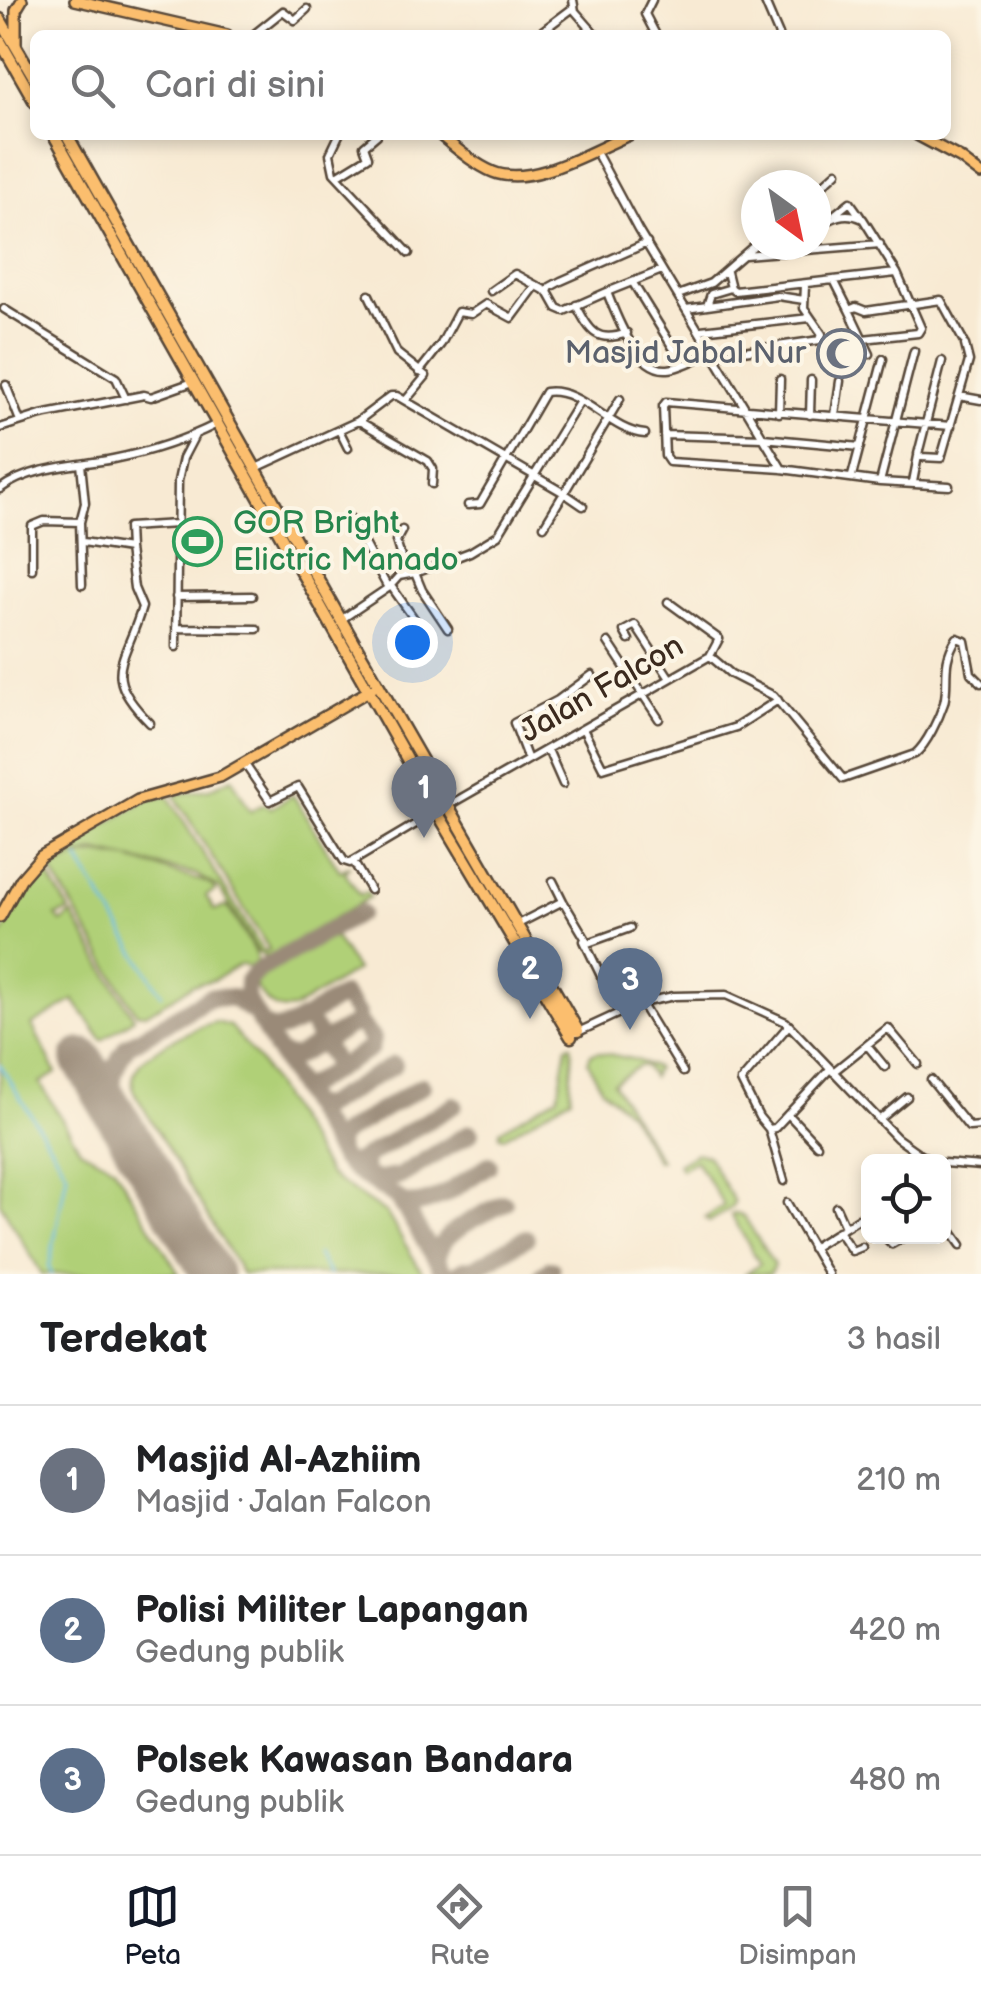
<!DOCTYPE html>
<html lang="id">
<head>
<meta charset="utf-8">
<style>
	:root { --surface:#fff; --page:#f2f2f2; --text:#202124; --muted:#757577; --line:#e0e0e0; --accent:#111827 }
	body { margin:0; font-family:"Balsamiq Sans",sans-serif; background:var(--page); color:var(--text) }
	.controls { position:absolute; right:30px; bottom:30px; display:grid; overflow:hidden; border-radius:15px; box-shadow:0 5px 15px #0003 }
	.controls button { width:90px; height:90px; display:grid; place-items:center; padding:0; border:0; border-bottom:2px solid var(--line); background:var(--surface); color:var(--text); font:50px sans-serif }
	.compass { position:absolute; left:741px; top:170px; width:90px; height:90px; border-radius:50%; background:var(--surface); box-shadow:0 5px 15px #0003; rotate:147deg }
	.you { position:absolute; left:412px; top:642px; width:35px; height:35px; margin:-25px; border:8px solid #fff; border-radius:50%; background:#1a73e8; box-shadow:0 0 0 15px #1a73e833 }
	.badge { display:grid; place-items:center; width:65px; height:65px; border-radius:50%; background:var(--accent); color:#fff; font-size:32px; font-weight:700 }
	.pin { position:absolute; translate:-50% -82px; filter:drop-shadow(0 2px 5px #0008) }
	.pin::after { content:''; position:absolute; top:52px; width:35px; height:30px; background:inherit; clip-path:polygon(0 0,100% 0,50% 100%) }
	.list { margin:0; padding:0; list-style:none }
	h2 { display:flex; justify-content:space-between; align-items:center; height:130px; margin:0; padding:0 40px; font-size:42px }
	h2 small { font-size:32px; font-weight:400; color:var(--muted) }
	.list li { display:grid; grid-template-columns:65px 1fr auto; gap:30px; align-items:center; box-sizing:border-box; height:150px; padding:0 40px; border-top:2px solid var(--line) }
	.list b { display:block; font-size:38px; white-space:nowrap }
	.list p { margin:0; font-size:32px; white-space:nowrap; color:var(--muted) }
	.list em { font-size:32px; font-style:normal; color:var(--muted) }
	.icon { flex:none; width:55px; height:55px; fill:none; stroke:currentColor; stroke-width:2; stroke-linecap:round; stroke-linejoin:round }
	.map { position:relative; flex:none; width:981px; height:1274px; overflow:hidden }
	.search { position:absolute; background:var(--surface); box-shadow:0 5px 15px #0003; left:30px; right:30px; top:30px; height:110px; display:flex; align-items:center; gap:25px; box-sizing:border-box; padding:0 35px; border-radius:15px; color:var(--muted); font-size:38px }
	.sheet { height:580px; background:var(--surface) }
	nav { display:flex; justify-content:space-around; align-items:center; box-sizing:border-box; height:140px; border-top:2px solid var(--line); background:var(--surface); font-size:28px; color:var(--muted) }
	nav a { display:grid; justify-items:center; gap:5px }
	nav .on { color:var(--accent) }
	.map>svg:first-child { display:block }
	.green { fill:#b0d077; stroke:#767d4a; stroke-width:2.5 }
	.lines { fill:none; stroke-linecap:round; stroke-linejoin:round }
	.stream { stroke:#69bee6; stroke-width:2.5 }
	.taxiway { stroke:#9a8a78; stroke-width:18 }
	.runway { stroke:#9a8a78; stroke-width:42 }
	.minor-casing { stroke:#574739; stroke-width:11 }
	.major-casing { stroke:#574739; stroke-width:14 }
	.highway-casing { stroke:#574739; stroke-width:15 }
	.minor { stroke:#fff; stroke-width:6 }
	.major { stroke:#fbbe6e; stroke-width:9 }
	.highway { stroke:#fbbe6e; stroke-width:10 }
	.labels { text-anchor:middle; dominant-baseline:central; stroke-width:8; stroke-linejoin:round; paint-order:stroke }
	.worship-label { font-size:32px; fill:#5b616d; stroke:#fcf5e5; text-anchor:end }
	.leisure-label { font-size:32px; fill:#27864d; stroke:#fcf5e5; text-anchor:start }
	.street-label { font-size:32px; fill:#3b2a1e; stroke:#fcf5e5 }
</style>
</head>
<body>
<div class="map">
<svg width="981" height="1274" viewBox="0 0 981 1274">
	<rect width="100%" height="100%" fill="#fcf5e5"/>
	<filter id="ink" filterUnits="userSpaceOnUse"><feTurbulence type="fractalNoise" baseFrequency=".01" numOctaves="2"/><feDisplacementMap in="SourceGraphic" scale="20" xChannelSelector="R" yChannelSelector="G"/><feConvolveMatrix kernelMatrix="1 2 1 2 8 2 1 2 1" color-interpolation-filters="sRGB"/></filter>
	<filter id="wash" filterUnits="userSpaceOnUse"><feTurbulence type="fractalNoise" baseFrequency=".0048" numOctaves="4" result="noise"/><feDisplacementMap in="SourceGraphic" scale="40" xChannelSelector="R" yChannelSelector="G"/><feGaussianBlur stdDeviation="2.25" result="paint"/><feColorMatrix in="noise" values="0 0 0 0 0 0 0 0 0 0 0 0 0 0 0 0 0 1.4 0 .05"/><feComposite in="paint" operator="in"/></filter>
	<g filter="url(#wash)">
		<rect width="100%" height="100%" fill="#f8ead3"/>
		<path class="green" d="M212 527 213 554 184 555 183 528Z
			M232 778 250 811 264 804 271 808 293 795 340 871 350 866 345 872 360 895 367 892 370 897 267 958 259 953 219 888 195 874 95 851 57 863 47 861 148 799 168 796 264 952 269 949 174 795 209 789Z
			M97 854 129 859 209 883 216 890 206 896 214 910 227 906 256 953 257 964 251 967 241 964 214 980 193 985 146 1014 136 1013 51 870 76 857Z
			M47 873 70 911 56 916 61 922 72 914 134 1018 102 1040 74 1000 32 1025 56 1073 40 1083 80 1149 114 1167 179 1274H42L0 1203V938L28 887Z
			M333 934 356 970 293 1009C273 1013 264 1000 255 985L257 980Z
			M216 1022 230 1026 262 1065 329 1175 387 1214 423 1274H242L133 1090C132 1082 133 1074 138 1066 148 1050 197 1026 216 1022Z
			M571 1045C576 1063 567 1077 571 1097L504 1137 500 1136V1130L558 1096 567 1046Z
			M599 1052 637 1060 656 1068 652 1077 645 1066H639L613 1083 660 1160 657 1161 629 1113 602 1089 588 1062 591 1054Z
			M696 1153 707 1155 734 1202 731 1208 709 1222 705 1218 724 1205 696 1161 681 1169 678 1164Z
			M737 1213 744 1216 774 1265 770 1274H746L760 1264 731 1215Z"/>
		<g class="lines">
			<path class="stream" d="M78 859 162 995
				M0 1065 67 1173 49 1268 52 1274
				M317 1255 329 1274"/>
			<path class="taxiway" d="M360 913 257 971 247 982 246 998 341 1158 354 1170 399 1199 445 1274
				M302 1019 308 1020 319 1036 317 1045 325 1046 335 1063 333 1071
				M260 1023C285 1044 318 1005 343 996L357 1014 355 1022
				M275 1049 285 1056 295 1057 358 1022 372 1039 370 1049 306 1087 304 1096
				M309 1105 323 1107 394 1065
				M122 1125C109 1095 108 1073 127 1046L210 997 233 998 252 1011
				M338 1152 337 1141 342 1134 422 1086
				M364 1159 365 1176 379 1180 400 1176 470 1133
				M355 1163 454 1105
				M402 1202C429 1213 466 1179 489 1165
				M438 1261C433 1233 483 1216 504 1203
				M456 1274 465 1269H474L526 1238
				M543 1274 551 1269"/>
			<path class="runway" d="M82 1059 212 1274"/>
		</g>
	</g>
	<g filter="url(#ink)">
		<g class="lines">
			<defs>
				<path id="minor" d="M573 0 575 11 596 35
					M652 0 645 14 656 35
					M764 0 779 35
					M253 35 283 11 295 20 307 9
					M537 35 573 8
					M339 135 330 154 334 173 409 253
					M595 150 638 230 782 469
					M337 176 368 157 364 146 377 135
					M816 191 837 172
					M835 214 850 202 860 216
					M816 229C831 217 845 210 863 219L897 273 921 328 918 333 863 339
					M745 255 880 244
					M662 270 607 292C616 316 637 372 668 369 682 368 699 357 713 352
					M727 272 731 288 735 291 896 273
					M834 280 849 310 856 307 866 311 941 300 963 340
					M633 283 683 364
					M491 291 515 274 548 292
					M607 292 564 311 557 308 548 292 550 287 561 281 647 243
					M369 295 397 353 426 376 406 400
					M678 295 711 283 756 244
					M576 305C590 331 596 344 627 333
					M707 306 711 294 731 288
					M4 309 116 378 126 399
					M686 309 778 296 804 300
					M849 310 870 354
					M701 330 810 318
					M715 355 820 340 822 334 804 308 805 285
					M942 361 918 454 921 457 941 458 969 361 965 345
					M419 372 441 344 458 312 471 314 486 304 512 318 535 287
					M6 385 20 421
					M959 396 981 400
					M779 413 780 379
					M810 415 811 380
					M835 415 840 381
					M359 421 428 461 433 469 432 484
					M0 428 41 415 144 395 151 397 193 382
					M339 430 348 448
					M664 435 763 438 860 447
					M81 464 85 503 80 522 82 585
					M256 468 358 421 391 396H397L564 493 544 526
					M852 476 883 359
					M880 482 914 351
					M913 482 918 456
					M949 486 880 482 782 469 669 462 665 456 663 406 666 402 951 426
					M0 489C31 466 76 466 113 459 148 452 185 440 217 424
					M468 505 480 504 545 392C582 387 609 431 645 434
					M583 506 564 493 620 399
					M350 518 388 588
					M402 530 396 541 406 574
					M83 542 129 549 134 588 142 607C126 663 99 673 150 723
					M129 549 128 527 177 524
					M32 569V526L44 521 80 522
					M391 585 399 576 415 573
					M176 597 252 596
					M342 619 391 586 415 620
					M176 628 257 629
					M448 629 422 590 415 573 470 552 498 535 580 401
					M629 640 624 631 635 625 669 677
					M608 642 659 719
					M176 647 178 481 183 458 195 435
					M710 656 731 674 774 696 843 779 915 754C927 744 939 718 944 703 950 680 940 664 957 638L965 641 971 673 981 683
					M583 729 603 768 736 727 778 700
					M548 750 563 784
					M528 760 514 723 558 700 592 675
					M244 763 270 801 298 787 344 861 350 863 436 812
					M449 805 710 656 719 639 668 602
					M353 861 370 890
					M553 881 563 901
					M518 924 563 901 588 943 630 928
					M584 941 618 1011
					M641 1003 683 1072
					M789 1025 741 1081 759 1117 769 1129 775 1128 830 1069
					M576 1033 641 1003 674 996 726 995 786 1022 897 1138 921 1155 938 1162
					M867 1045 885 1067
					M833 1072 888 1028 918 1064
					M931 1080 969 1127 981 1126
					M788 1114 817 1145
					M879 1120 907 1097
					M769 1129 784 1181
					M944 1163 981 1166
					M787 1203 828 1274
					M836 1207 845 1227
					M944 1221 961 1245
					M838 1231 852 1251 862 1247
					M884 1236 892 1244 906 1236
					M812 1248 868 1213"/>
				<path id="major" d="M75 0 227 35
					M16 45V10L22 0
					M440 135C456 148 474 164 493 172 532 188 593 150 629 135
					M917 135 960 158 981 174
					M0 917 21 879 41 856 138 800 220 777 372 689"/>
				<path id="highway" d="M0 19 35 79
					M0 41 35 102
					M54 135 437 812 571 1037
					M67 135 341 620 578 1031"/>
			</defs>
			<use href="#minor" class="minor-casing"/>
			<use href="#major" class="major-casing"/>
			<use href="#highway" class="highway-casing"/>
			<use href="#minor" class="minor"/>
			<use href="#major" class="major"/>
			<use href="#highway" class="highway"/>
		</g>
	</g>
	<defs>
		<symbol id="mosque-ring" viewBox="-11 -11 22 22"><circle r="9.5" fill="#fcf5e5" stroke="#6b7280" stroke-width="1.5"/><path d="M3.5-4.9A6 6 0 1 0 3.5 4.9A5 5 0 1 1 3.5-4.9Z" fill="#6b7280"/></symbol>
		<symbol id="stadium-ring" viewBox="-11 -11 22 22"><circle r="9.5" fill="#fcf5e5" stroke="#2e9e5b" stroke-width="1.5"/><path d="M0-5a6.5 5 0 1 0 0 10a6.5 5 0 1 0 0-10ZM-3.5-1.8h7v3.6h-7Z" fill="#2e9e5b"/></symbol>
	</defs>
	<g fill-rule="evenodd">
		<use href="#mosque-ring" x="814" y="326" width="55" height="55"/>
		<use href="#stadium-ring" x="170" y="514" width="55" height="55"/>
	</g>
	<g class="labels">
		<g class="worship-label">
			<text x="806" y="353">Masjid Jabal Nur</text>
		</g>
		<g class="leisure-label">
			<text x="233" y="523">GOR Bright<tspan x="233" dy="37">Elictric Manado</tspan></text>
		</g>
		<g class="street-label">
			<text transform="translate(602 689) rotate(-30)">Jalan Falcon</text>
		</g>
	</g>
</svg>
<div class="controls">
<button><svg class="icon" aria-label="locate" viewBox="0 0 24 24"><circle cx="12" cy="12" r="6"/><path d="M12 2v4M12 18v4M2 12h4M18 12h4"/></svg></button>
</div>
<svg class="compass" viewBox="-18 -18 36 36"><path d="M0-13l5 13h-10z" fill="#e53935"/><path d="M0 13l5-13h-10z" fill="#757577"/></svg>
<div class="you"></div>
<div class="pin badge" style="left:424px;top:838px;background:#6b7280">1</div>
<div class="pin badge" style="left:530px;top:1019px;background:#5c6f8a">2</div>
<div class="pin badge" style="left:630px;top:1030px;background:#5c6f8a">3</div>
<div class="search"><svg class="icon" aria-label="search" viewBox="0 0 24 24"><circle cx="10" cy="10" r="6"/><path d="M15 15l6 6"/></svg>Cari di sini</div>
</div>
<section class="sheet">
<h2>Terdekat<small>3 hasil</small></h2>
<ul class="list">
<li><span class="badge" style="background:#6b7280">1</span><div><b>Masjid Al-Azhiim</b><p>Masjid · Jalan Falcon</p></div><em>210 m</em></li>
<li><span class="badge" style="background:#5c6f8a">2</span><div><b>Polisi Militer Lapangan</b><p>Gedung publik</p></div><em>420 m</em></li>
<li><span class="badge" style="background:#5c6f8a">3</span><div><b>Polsek Kawasan Bandara</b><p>Gedung publik</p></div><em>480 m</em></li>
</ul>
</section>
<nav>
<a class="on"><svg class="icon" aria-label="map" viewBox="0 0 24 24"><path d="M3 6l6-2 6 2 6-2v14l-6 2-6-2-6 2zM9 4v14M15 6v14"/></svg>Peta</a>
<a><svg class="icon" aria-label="directions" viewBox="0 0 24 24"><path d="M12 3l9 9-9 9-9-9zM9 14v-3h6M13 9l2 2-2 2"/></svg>Rute</a>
<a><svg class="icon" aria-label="saved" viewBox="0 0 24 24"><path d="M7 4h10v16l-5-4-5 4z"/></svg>Disimpan</a>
</nav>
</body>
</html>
